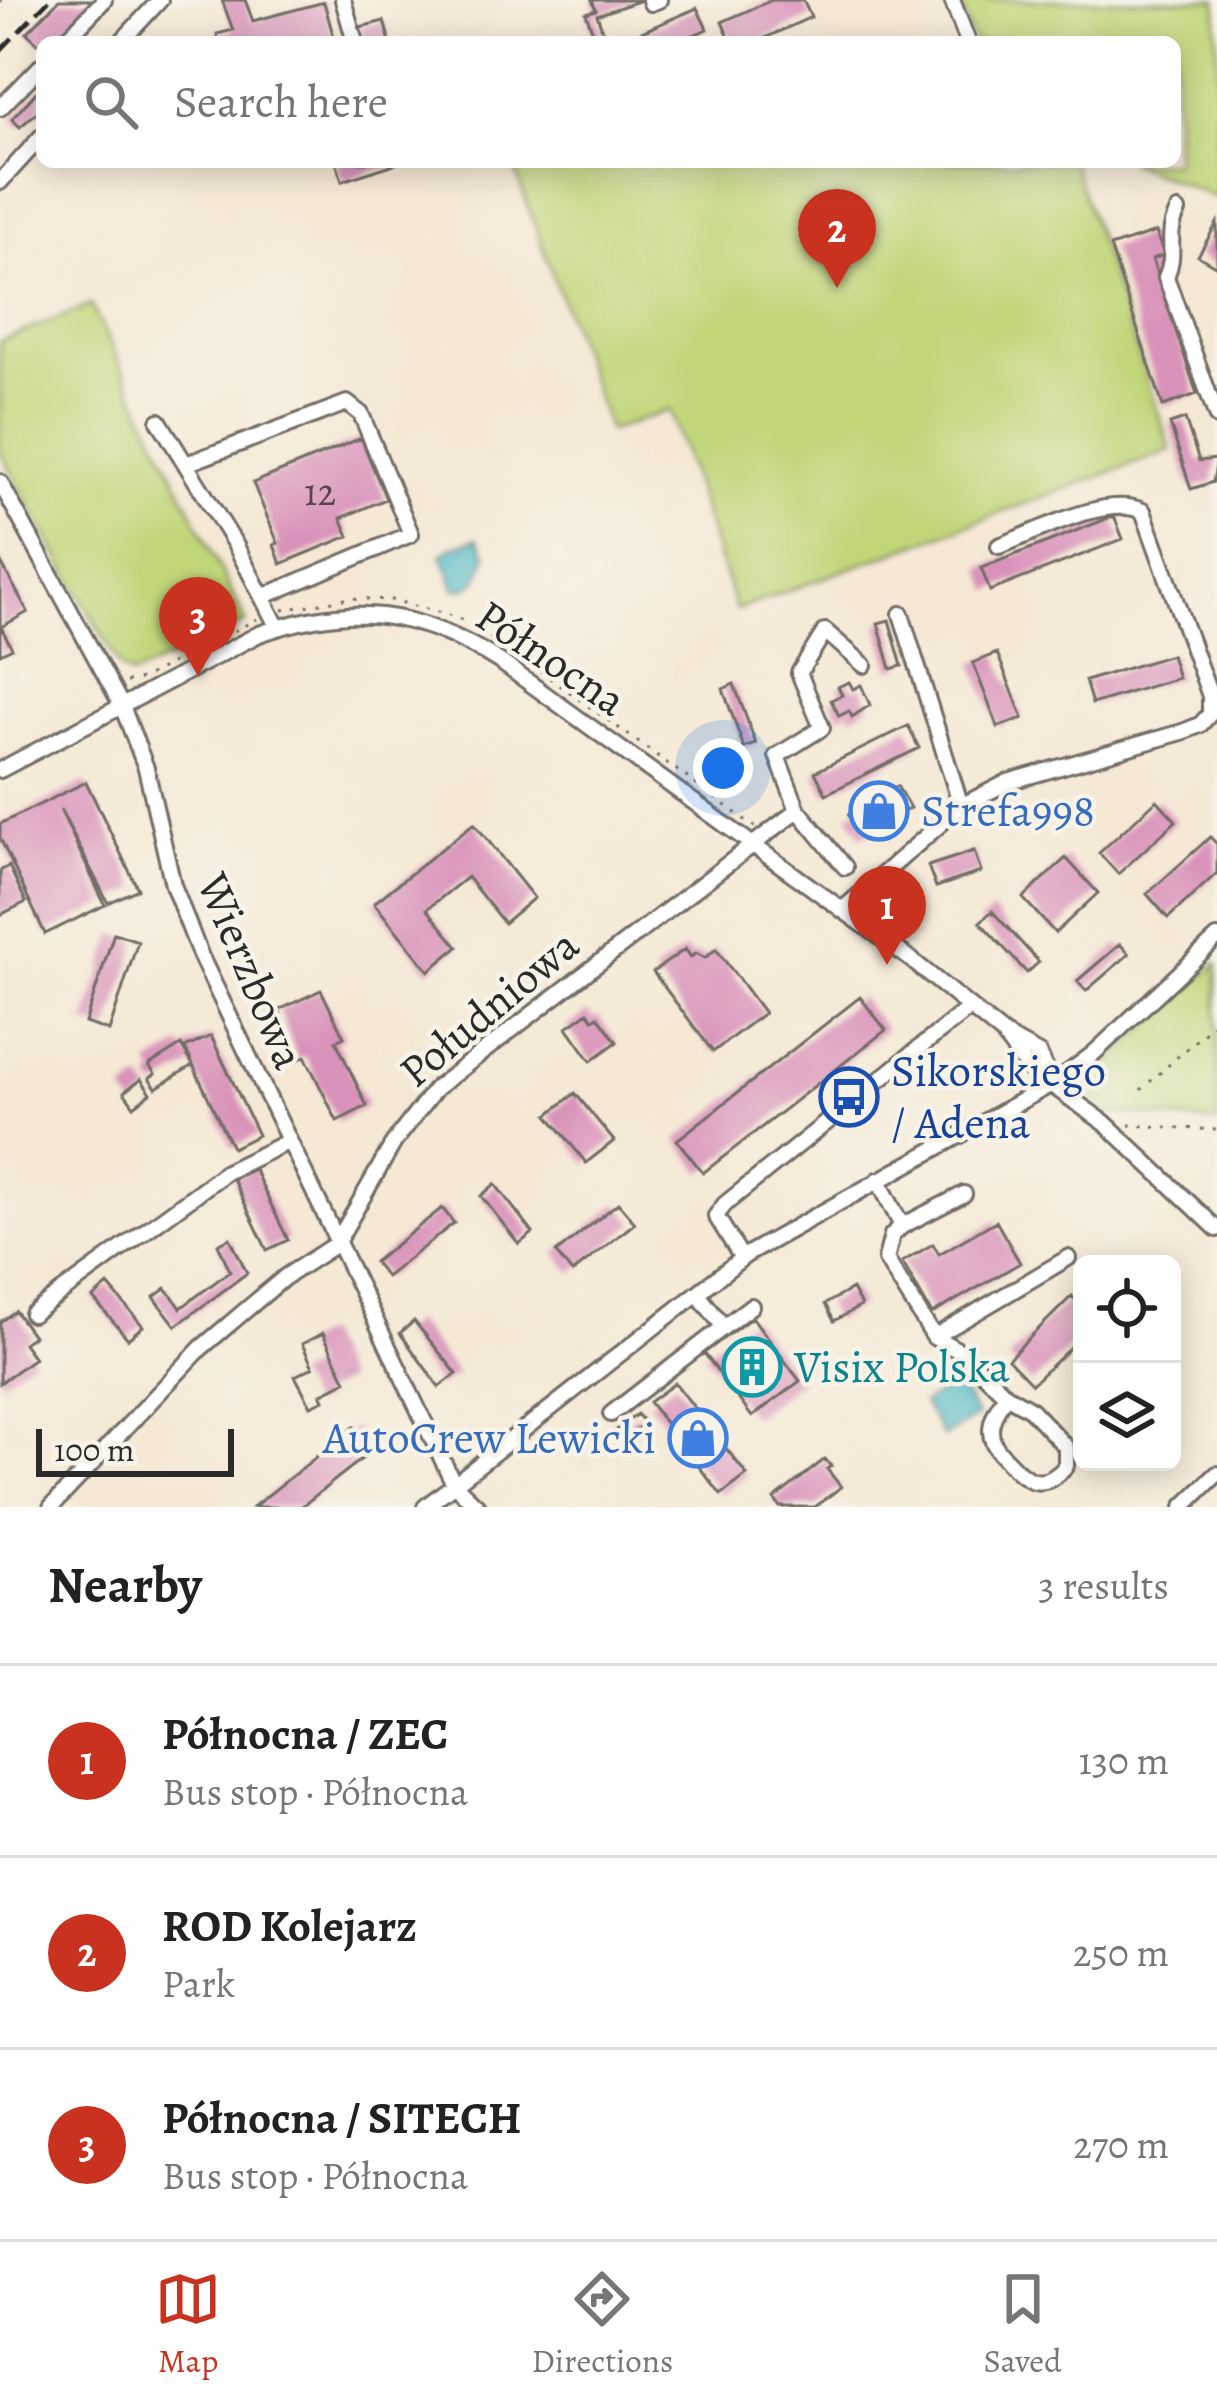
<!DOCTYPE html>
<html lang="en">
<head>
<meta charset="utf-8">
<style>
	:root { --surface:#fff; --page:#f6f6f6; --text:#222; --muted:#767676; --line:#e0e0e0; --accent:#c8321e }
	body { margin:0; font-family:Alegreya,serif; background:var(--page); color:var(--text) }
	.controls { position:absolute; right:36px; bottom:36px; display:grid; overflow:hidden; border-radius:18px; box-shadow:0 6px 30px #0003 }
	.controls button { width:108px; height:108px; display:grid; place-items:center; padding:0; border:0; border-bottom:3px solid var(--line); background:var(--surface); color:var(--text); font:60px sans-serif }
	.scale { position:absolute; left:36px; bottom:30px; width:198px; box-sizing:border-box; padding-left:12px; border:6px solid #2b2b2b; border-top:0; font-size:33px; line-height:42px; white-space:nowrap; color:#2b2b2b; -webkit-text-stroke:9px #f7f3e8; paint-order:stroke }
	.you { position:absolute; left:723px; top:768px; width:42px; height:42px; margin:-30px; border:9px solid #fff; border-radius:50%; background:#1a73e8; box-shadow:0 0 0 18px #1a73e833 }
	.badge { display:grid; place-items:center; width:78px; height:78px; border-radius:50%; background:var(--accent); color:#fff; font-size:39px; font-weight:700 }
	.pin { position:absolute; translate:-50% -99px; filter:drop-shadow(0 3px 6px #0008) }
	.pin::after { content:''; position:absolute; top:63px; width:42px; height:36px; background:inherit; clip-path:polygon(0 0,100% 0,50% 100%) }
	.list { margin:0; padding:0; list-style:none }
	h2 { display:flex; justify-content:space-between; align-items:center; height:156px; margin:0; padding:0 48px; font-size:51px }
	h2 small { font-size:39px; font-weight:400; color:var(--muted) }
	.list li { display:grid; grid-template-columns:78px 1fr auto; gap:36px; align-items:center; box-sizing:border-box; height:192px; padding:0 48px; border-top:3px solid var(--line) }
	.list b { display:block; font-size:45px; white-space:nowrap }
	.list p { margin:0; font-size:39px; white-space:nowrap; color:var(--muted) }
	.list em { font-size:39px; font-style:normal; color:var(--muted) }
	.icon { flex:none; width:66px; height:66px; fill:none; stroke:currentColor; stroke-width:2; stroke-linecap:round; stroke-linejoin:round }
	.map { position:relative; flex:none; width:1217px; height:1507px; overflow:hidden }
	.search { position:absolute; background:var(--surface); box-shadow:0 6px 30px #0003; left:36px; right:36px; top:36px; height:132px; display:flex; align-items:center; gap:30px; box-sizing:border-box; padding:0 42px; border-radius:18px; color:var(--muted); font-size:45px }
	.sheet { height:732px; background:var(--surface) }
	nav { display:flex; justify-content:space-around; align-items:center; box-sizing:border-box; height:168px; border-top:3px solid var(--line); background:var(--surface); font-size:33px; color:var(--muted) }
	nav a { display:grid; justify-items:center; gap:6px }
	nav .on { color:var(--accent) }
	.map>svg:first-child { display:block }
	.green { fill:#c1d679; stroke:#768052; stroke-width:3 }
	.water { fill:#49b6c4; stroke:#3a7078; stroke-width:3 }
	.building { fill:#d992ba }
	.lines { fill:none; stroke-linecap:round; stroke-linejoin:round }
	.minor-casing { stroke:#726d66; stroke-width:20 }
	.path { stroke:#726d66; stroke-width:3; stroke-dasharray:3 9; stroke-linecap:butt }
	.minor { stroke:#fff; stroke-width:14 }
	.rail { stroke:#2b2b2b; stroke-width:4.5; stroke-dasharray:18 9; stroke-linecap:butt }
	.labels { text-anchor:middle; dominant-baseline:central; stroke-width:9; stroke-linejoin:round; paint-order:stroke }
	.number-label { font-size:39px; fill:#56454f }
	.street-label { font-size:45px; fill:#2b2b2b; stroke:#f7f3e8 }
	.shop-label { font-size:45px; fill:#366cbe; stroke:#f7f3e8; text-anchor:start }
	.transit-label { font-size:45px; fill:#164399; stroke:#f7f3e8; text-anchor:start }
	.culture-label { font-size:45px; fill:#0d838f; stroke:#f7f3e8; text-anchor:start }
</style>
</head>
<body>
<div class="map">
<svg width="1217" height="1507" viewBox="0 0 1217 1507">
	<rect width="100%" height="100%" fill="#f7f3e8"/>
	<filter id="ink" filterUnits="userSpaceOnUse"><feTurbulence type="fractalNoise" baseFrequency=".00833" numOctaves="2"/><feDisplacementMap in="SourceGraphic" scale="24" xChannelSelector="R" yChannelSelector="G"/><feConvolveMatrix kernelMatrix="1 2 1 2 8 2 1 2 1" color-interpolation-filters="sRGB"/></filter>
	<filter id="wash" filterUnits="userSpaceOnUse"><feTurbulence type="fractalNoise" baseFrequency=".004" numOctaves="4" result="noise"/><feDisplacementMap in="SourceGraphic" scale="48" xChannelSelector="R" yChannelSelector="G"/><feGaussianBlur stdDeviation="2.7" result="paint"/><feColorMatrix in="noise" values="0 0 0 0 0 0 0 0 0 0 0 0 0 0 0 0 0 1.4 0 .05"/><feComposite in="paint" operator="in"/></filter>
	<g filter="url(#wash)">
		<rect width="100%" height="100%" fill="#f5e8d4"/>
		<path class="green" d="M958 0H1217V198L1128 162H1175V42H974Z
			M528 162H1072L1171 450 736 610 670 410 609 431 514 167Z
			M91 305 246 622 132 676 121 669 0 452V341Z
			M1217 964V1123L1107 1112 1081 1087Z"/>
		<path class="water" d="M477 538 487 555C481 573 478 590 456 589L442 556 450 548Z
			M958 1383 977 1417 943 1437 923 1403Z"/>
		<g id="blocks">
			<path class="building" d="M59 0H93L54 42H42V47L27 33Z
				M222 0H245L253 21 324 2 335 42H219L217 34 233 30Z
				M592 0H639V1L597 15 603 32 594 36 586 13 596 10Z
				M772 0H803L811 17 756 42H731L722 22Z
				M697 8 707 29 678 42H633L630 37Z
				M384 21 390 42H365L360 27Z
				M42 86V108L20 127 12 119Z
				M336 162H398V163L342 181Z
				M1217 223V267L1198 256Z
				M1156 232 1164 255 1152 259 1197 394 1163 406 1110 247Z
				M1185 419 1199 461 1217 459 1213 482 1191 489 1170 424Z
				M361 438 386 499 341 518 349 536 281 564 274 545 278 543 253 483Z
				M1114 516 1123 539 990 591 981 568Z
				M0 561 28 612 1 627 12 648 0 654Z
				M889 620 902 666 891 669 878 623Z
				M997 653 1023 718 998 727 973 663Z
				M1171 655 1178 678 1092 704 1085 681Z
				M849 682 853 689 861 685 870 705 852 717 849 711 839 716 831 700 842 695 838 687Z
				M734 684 756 744 744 748 723 689Z
				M908 726 919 748 826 794 815 772Z
				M86 782 138 889 108 903 60 809 105 905 45 934 0 838V824Z
				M897 786 910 808 861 837 848 814Z
				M1157 800 1176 821 1118 874 1099 853Z
				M474 823 534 898 504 923 467 877 427 909 458 947 429 971 374 903Z
				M1210 837 1217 844V873L1168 918 1147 894Z
				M974 851 981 872 936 887 928 866Z
				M1066 858 1098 893 1055 933 1023 898Z
				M9 866 26 902 0 915V871Z
				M992 911 1039 962 1027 973 980 922Z
				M114 933 138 941 109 1031 85 1023Z
				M1120 944 1129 954 1086 991 1077 981Z
				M685 949 691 957 696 953 705 958 716 949 764 1013 713 1052 653 972Z
				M321 990 344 1037 336 1041 367 1106 337 1121 305 1056 298 1060 279 1010Z
				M860 997 886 1030 703 1173 677 1140Z
				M588 1012 593 1019 598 1016 617 1042 591 1061 567 1027Z
				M211 1036 258 1135 232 1148 185 1048Z
				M181 1045 193 1065 156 1088 149 1078 155 1074 149 1065Z
				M141 1079 151 1093 134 1106 124 1092Z
				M575 1093 614 1141 586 1163 548 1115Z
				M254 1169 288 1240 267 1250 233 1179Z
				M495 1184 533 1233 519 1244 481 1196Z
				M618 1203 635 1223 572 1273 556 1253Z
				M442 1208 454 1223 386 1277 374 1262Z
				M996 1221 1020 1263 932 1314 902 1262 933 1244 939 1254Z
				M230 1238 247 1273 176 1326 154 1297 166 1288 181 1308 230 1271 218 1244Z
				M108 1285 143 1326 128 1339 93 1298Z
				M852 1289 861 1306 834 1321 825 1304Z
				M1072 1296 1082 1307V1336L1032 1384 1008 1359Z
				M15 1311 33 1336 23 1343 34 1358 0 1383V1322Z
				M752 1317 800 1381 752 1417 704 1353Z
				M414 1321 457 1374 439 1387 400 1333Z
				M323 1333 346 1381 321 1394 324 1400 311 1406 295 1376 313 1367 302 1344Z
				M675 1383 747 1475 721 1495 649 1402Z
				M637 1414 645 1423 621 1442 613 1433Z
				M354 1427 373 1450 301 1507H253Z
				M825 1459 831 1466 827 1469 841 1487 815 1507H780L774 1499Z"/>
		</g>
	</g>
	<g filter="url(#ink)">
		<use href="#blocks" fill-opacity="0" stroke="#726d66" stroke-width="3"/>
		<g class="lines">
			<defs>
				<path id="minor" d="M343 0 355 42
					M650 0 651 3 659 0
					M952 0 968 42
					M64 42 104 0
					M121 42 160 0
					M0 108 42 65
					M0 182 42 136
					M1178 211C1164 237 1178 251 1166 277L1217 417
					M159 421 235 544 278 628
					M186 464 347 403 361 414 411 534 262 597
					M0 482 122 706 146 768 173 885 201 957 454 1484 478 1507
					M901 614 961 806
					M0 770 259 634C353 601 419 610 502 663L909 958 1004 1035 1039 1054 1053 1084
					M798 810 845 867
					M842 910 961 806 1008 782 1182 732 1200 725 1210 714V696L1143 511C1106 494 1037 532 999 546
					M1004 1036 1028 1068 1105 1123 1217 1229
					M878 1180 902 1226 892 1235 886 1259 934 1337 963 1353 1006 1395C999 1406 991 1418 991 1431 991 1442 996 1449 1003 1456 1023 1479 1041 1495 1066 1466V1447L1030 1409 1006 1395
					M902 1226 964 1194
					M742 1258 716 1216 725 1204 969 1008
					M697 1293 723 1326
					M32 1314 226 1172 287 1142
					M934 1337 1068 1258
					M611 1414 751 1306
					M51 1507 201 1348 285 1277 336 1244 394 1142 436 1088 798 810 777 756 822 728 799 673 825 631 864 665
					M425 1507 746 1255 1057 1081 1093 1054 1217 938
					M1183 1507 1217 1474"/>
			</defs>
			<use href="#minor" class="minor-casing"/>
			<path class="path" d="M0 2 1 0
				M283 610 349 598 392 600 457 617 521 657 755 827
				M126 682 142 679 257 619
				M1141 1090 1217 1021
				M1129 1125 1217 1130"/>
			<use href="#minor" class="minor"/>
			<path class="rail" d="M0 51 49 0"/>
		</g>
	</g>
	<defs>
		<symbol id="shop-ring" viewBox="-11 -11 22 22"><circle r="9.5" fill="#f7f3e8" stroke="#3f7fe0" stroke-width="1.5"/><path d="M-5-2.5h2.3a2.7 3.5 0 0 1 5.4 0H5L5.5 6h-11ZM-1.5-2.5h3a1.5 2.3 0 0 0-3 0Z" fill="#3f7fe0"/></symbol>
		<symbol id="bus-ring" viewBox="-11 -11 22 22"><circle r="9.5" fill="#f7f3e8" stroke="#1a4fb4" stroke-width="1.5"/><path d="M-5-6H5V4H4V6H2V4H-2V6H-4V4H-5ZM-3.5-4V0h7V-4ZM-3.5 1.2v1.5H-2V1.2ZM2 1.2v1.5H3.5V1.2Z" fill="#1a4fb4"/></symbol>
		<symbol id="building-ring" viewBox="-11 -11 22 22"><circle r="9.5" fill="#f7f3e8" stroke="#0f9aa8" stroke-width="1.5"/><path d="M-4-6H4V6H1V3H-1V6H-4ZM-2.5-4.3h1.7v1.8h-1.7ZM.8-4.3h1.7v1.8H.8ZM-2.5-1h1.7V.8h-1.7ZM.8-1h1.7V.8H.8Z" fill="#0f9aa8"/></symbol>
	</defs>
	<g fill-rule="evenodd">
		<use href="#shop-ring" x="846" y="778" width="66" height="66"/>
		<use href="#bus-ring" x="816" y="1064" width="66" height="66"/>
		<use href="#building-ring" x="719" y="1334" width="66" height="66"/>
		<use href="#shop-ring" x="665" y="1405" width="66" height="66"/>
	</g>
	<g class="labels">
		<g class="number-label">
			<text x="320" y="491">12</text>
		</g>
		<g class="street-label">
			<text transform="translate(551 658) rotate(34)">Północna</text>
			<text transform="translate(251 971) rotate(67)">Wierzbowa</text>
			<text transform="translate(489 1008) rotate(-40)">Południowa</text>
		</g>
		<g class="shop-label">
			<text x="921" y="811">Strefa998</text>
			<text x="656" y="1438" text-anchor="end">AutoCrew Lewicki</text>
		</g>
		<g class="transit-label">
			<text x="891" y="1071">Sikorskiego<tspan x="891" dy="52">/ Adena</tspan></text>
		</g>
		<g class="culture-label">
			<text x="794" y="1367">Visix Polska</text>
		</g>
	</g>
</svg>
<div class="controls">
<button><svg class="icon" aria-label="locate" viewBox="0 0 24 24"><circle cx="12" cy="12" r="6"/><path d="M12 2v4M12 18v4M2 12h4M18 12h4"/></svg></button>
<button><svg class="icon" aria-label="layers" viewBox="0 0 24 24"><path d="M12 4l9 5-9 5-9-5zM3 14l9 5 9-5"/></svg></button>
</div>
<div class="scale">100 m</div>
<div class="you"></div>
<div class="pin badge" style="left:887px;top:965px">1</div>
<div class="pin badge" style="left:837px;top:288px">2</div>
<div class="pin badge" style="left:198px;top:676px">3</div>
<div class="search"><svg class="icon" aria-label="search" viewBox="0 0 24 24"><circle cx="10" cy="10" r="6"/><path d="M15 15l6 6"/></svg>Search here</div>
</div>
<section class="sheet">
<h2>Nearby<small>3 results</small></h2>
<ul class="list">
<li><span class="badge">1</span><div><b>Północna / ZEC</b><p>Bus stop · Północna</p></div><em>130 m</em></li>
<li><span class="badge">2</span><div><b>ROD Kolejarz</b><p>Park</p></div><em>250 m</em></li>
<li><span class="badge">3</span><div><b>Północna / SITECH</b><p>Bus stop · Północna</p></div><em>270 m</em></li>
</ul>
</section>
<nav>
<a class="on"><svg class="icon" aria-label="map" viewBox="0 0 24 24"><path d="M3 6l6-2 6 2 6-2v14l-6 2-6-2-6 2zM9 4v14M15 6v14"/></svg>Map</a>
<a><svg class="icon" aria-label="directions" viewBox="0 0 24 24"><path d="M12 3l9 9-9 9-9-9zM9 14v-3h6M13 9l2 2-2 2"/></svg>Directions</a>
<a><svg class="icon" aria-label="saved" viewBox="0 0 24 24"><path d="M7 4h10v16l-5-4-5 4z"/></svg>Saved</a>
</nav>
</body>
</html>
